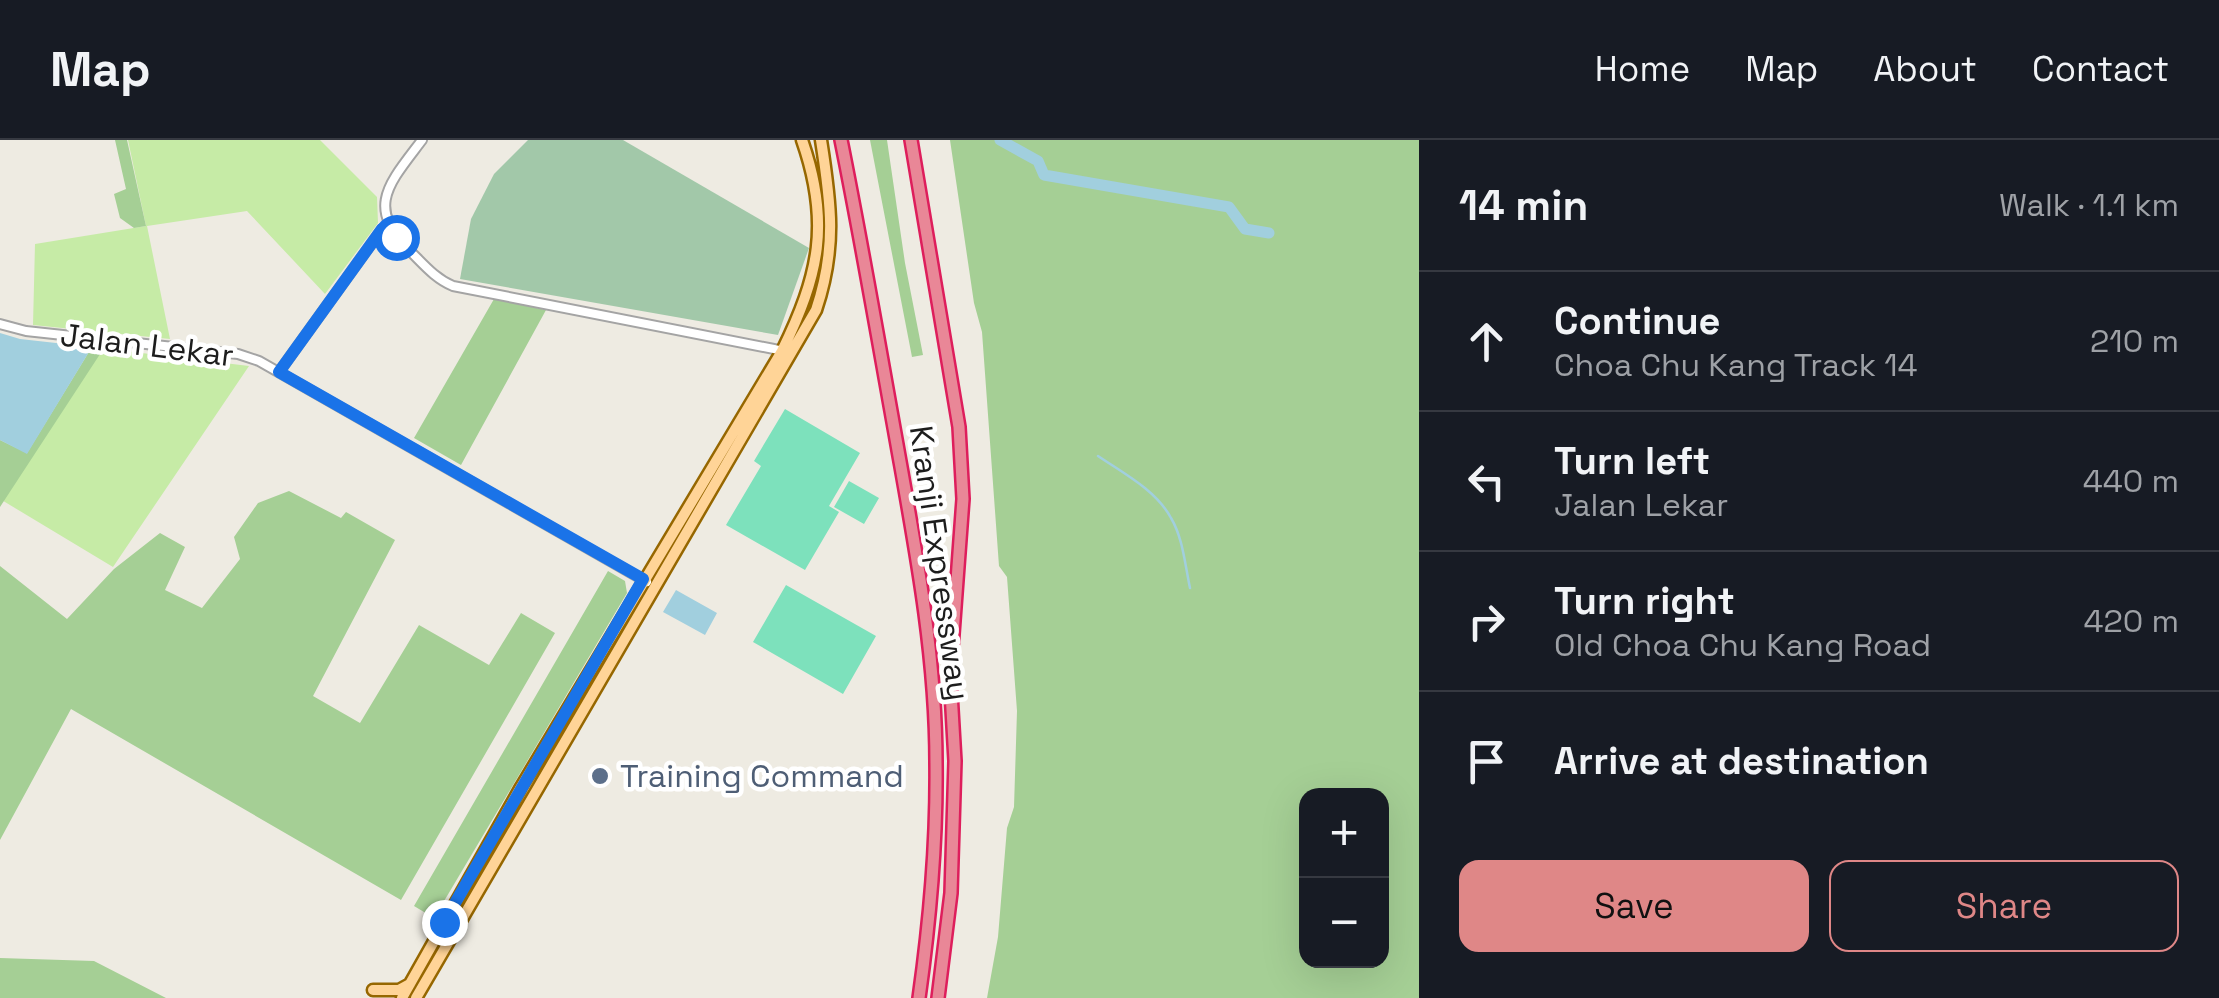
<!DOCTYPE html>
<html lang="en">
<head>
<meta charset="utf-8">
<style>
	:root { --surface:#171b24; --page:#20242c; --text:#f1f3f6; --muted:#9ea1a6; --line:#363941; --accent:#df8787 }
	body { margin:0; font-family:"Space Grotesk",sans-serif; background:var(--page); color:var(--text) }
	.controls { position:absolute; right:30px; bottom:30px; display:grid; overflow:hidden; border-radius:20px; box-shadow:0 10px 40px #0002 }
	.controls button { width:90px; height:90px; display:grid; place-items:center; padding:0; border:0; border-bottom:2px solid var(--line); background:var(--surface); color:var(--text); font:50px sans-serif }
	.stop { position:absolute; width:30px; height:30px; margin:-22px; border:8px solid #1a73e8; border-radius:50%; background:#fff }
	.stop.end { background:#1a73e8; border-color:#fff; box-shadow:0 2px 10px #0008 }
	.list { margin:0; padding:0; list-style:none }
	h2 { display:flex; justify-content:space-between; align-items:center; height:130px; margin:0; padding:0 40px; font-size:42px }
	h2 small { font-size:32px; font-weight:400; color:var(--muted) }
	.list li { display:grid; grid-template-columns:65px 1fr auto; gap:30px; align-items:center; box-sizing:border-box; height:140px; padding:0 40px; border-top:2px solid var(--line) }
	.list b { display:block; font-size:38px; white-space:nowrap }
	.list p { margin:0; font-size:32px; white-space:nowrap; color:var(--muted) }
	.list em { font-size:32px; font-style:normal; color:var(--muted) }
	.actions { display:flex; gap:20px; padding:30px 40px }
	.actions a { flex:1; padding:22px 0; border:2px solid var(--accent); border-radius:20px; text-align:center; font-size:35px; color:var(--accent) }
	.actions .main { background:var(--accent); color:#111 }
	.icon { flex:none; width:55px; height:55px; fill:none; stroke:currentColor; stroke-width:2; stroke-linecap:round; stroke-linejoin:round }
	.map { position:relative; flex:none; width:1419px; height:858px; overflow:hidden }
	header { display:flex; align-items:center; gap:60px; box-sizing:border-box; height:140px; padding:0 50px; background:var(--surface); border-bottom:2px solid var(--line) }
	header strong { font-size:48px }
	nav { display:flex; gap:55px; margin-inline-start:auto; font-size:35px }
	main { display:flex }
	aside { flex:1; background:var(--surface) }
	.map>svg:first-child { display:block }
	.grass { fill:#c6eba6 }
	.forest { fill:#a5cf95; fill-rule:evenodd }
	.cemetery { fill:#a2c8a9 }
	.pitch { fill:#7de1bc }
	.water { fill:#a1cfde }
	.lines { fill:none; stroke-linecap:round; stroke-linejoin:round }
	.stream { stroke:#a1cfde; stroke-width:2.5 }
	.river { stroke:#a1cfde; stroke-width:11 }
	.minor-casing { stroke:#a4a4a4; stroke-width:12 }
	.major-casing { stroke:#966700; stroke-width:15 }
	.highway-casing { stroke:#de1e5c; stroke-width:16 }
	.minor { stroke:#fff; stroke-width:8 }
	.major { stroke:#ffd497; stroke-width:10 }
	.highway { stroke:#e98797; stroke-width:11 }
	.route { stroke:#1a73e8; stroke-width:12 }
	.service-dot { fill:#5c6f8a; stroke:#fff; stroke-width:4 }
	.labels { text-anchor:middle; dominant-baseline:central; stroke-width:9; stroke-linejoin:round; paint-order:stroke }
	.street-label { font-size:32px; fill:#1d1d1d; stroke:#fff }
	.service-label { font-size:32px; fill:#4e5e75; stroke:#fff; text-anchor:start }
</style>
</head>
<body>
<header>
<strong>Map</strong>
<nav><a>Home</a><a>Map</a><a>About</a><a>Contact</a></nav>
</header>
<main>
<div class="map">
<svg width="1419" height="858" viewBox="0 0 1419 858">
	<rect width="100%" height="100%" fill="#eeebe2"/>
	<path class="grass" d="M128 0H320L377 57 378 83 325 154 247 71 147 86 170 199 33 185 35 104 146 86Z
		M92 207 249 226 113 427 0 359Z"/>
	<path class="forest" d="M115 0H127L146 86 134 88 120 78 114 54 126 49Z
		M870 0H887L905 123 923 215 912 217Z
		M950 0H1419V858H987L998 797 1007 688 1014 667 1017 571 1007 437 999 426 982 192 974 163ZM1306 656H1382V820H1306Z
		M494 159 546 170 461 325 414 298Z
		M92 207 104 208 0 367V300L27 313Z
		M289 351 341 378 346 372 395 400 313 556 360 583 419 485 489 525 521 473 555 493 401 760 71 569 0 700V426L67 479 114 429 160 393 185 407 165 450 202 468 240 419 234 397 258 363Z
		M608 431 625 441 627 453 434 778 414 766Z
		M0 818 94 821 166 858H0Z"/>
	<path class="cemetery" d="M528 0H623L809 108 778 195 460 139 471 79 494 34Z"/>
	<path class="pitch" d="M785 269 860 313 829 366 839 372 805 430 726 385 761 326 754 321Z
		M849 341 879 358 864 384 834 367Z
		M786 445 876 496 843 554 753 502Z"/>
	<path class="water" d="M0 193 20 199 92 207 27 314 0 300Z
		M676 450 717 473 705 495 663 472Z"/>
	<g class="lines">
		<path class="stream" d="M1098 316C1123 333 1156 350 1171 378 1183 398 1185 425 1190 448"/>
		<path class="river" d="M1000 0 1038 21 1044 35 1229 67 1245 89 1269 93"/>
		<defs>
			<path id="minor" d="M422 0C388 45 365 67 411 112 425 126 436 139 453 146L784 211
				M0 184 26 191 238 214 259 221 647 442
				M279 232 382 89 387 87"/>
			<path id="major" d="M373 850H399L410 844
				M402 858 521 647 782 211C819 135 831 83 802 0
				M416 858 816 170C837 108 831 63 821 0"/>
			<path id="highway" d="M841 0C861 99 878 199 896 299 915 406 936 514 936 623 937 702 930 780 919 858
				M911 0 959 287 963 359 950 535 955 621 951 753 938 858"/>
		</defs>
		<use href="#minor" class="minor-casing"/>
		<use href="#major" class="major-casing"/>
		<use href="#highway" class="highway-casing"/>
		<use href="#minor" class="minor"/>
		<use href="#major" class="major"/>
		<use href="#highway" class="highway"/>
	</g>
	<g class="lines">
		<path class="route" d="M396 97 387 87 382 89 279 232 643 439 444 782"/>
	</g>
	<circle class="service-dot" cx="600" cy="636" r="10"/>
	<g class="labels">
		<g class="street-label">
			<text transform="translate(147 205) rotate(7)">Jalan Lekar</text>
			<text transform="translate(940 423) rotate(82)">Kranji Expressway</text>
		</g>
		<g class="service-label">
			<text x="620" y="636">Training Command</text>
		</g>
	</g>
</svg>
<div class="controls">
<button>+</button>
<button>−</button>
</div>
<div class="stop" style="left:396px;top:97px"></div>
<div class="stop end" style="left:444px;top:782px"></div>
</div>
<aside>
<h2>14 min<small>Walk · 1.1 km</small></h2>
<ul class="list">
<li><svg class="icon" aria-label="ahead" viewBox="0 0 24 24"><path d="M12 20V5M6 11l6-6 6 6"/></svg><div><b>Continue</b><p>Choa Chu Kang Track 14</p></div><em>210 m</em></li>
<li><svg class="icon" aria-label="left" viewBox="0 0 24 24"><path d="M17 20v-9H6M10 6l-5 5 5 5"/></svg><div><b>Turn left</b><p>Jalan Lekar</p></div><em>440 m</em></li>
<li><svg class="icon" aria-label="right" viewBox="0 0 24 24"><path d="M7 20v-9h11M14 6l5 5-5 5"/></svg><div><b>Turn right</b><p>Old Choa Chu Kang Road</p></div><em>420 m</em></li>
<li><svg class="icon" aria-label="arrive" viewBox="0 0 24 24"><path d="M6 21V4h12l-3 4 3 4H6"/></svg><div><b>Arrive at destination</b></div></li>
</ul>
<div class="actions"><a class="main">Save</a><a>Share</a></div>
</aside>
</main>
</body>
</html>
